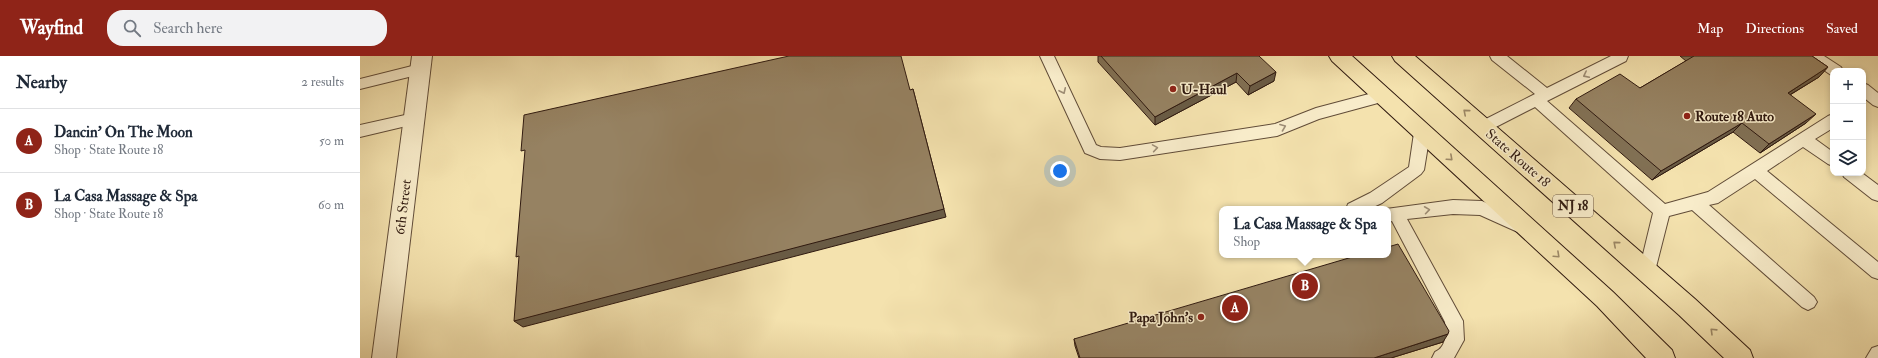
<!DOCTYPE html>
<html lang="en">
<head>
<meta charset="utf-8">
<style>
	:root { --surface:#fff; --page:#f2f2f3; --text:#1f2937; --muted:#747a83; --line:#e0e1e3; --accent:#8f2418 }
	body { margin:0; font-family:"IM FELL Double Pica",serif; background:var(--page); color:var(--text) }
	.controls { position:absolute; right:12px; top:12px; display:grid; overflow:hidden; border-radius:8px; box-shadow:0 2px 6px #0003 }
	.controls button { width:36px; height:36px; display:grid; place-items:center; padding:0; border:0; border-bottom:1px solid var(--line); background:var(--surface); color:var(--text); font:20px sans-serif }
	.you { position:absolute; left:700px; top:115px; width:14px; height:14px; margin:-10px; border:3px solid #fff; border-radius:50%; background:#1a73e8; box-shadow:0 0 0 6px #1a73e833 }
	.badge { display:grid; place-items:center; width:26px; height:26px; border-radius:50%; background:var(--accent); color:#fff; font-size:13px; font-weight:700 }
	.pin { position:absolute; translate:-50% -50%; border:2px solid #fff; box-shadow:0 1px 4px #0006 }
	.popup { position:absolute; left:859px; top:150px; width:172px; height:52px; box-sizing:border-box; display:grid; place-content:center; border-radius:8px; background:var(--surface); filter:drop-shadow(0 1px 3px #0005); font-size:13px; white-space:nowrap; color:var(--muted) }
	.popup b { font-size:15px; color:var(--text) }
	.popup::after { content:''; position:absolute; left:50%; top:100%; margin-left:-8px; border:8px solid transparent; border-top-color:var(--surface) }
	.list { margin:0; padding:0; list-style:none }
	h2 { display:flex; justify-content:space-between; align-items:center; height:52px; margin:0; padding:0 16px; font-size:17px }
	h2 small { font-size:13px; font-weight:400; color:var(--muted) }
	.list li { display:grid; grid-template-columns:26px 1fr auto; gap:12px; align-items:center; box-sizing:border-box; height:64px; padding:0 16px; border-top:1px solid var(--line) }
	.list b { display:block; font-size:15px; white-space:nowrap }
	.list p { margin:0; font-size:13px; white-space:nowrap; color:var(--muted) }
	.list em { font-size:13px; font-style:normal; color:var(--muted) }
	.icon { flex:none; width:22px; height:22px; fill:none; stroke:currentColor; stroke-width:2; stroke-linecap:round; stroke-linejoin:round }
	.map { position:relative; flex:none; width:1518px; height:302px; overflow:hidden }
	header { display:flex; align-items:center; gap:24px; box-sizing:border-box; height:56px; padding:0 20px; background:var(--accent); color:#fff }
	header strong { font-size:19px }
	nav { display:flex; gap:22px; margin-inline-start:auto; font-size:14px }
	.search { width:280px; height:36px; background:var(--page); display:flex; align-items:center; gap:10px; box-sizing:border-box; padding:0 14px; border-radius:16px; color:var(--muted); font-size:15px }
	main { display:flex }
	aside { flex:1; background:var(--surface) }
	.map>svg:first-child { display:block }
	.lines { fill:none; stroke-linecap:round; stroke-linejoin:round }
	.lane-casing { stroke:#614c38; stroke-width:2 }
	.street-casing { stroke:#614c38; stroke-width:2 }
	.highway-casing { stroke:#301a10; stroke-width:2 }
	.lane { fill:#f8ecca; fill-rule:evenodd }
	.street { fill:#f8ecca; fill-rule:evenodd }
	.highway { fill:#f4e2ae; fill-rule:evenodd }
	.wall { fill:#817054; stroke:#301a10 }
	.shaded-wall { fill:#695b45; stroke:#301a10 }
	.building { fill:#968262; stroke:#301a10 }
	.oneway { stroke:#9e8e76 }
	.oneway2 { stroke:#9c8867 }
	.poi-dot { fill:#8f2418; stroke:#f8ecca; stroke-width:1.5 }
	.labels { text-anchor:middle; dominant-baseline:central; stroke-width:3; stroke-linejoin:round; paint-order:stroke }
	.shield { fill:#f8ecca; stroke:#6c5948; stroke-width:1 }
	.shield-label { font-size:13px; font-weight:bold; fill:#301a10 }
	.poi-label { font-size:14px; font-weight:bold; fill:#301a10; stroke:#f8ecca; text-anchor:start }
	.street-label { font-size:14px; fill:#301a10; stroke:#f8ecca }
</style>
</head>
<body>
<header>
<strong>Wayfind</strong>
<div class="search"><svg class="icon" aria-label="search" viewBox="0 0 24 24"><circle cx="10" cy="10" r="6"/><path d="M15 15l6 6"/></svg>Search here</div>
<nav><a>Map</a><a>Directions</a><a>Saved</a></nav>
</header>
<main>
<aside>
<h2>Nearby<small>2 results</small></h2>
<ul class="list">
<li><span class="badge">A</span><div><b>Dancin' On The Moon</b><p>Shop · State Route 18</p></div><em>50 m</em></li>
<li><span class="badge">B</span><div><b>La Casa Massage &amp; Spa</b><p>Shop · State Route 18</p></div><em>60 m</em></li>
</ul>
</aside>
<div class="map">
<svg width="1518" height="302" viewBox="0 0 1518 302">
	<rect width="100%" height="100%" fill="#f4e2ae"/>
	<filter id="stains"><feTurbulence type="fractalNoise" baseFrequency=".005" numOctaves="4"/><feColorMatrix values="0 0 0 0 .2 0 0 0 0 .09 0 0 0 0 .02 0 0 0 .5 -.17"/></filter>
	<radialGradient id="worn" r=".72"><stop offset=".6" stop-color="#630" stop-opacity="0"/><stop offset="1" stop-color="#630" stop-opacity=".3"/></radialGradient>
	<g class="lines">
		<defs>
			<path id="lane" d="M680 0H694L736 89 741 91 760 92 915 68 956 52 1024 34 1029 36 1031 40 1029 44 959 63 917 80 760 104 740 103 725 97Z
				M1130 0H1147L1187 32 1251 0H1268L1266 5 1187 45 1305 148 1348 136 1468 60 1473 58V72L1455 83 1473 96V110L1468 108 1443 91 1407 115 1518 206V223L1512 221 1395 123 1358 147 1349 149 1454 241 1457 246 1454 251 1448 254 1442 251 1332 154 1309 160 1295 215 1293 220 1287 222 1281 220 1279 215 1293 157 1175 51 1128 75 1123 77 1118 75 1115 71 1118 67 1175 38 1132 4Z
				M1447 0H1464L1481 11 1483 15H1473V19H1471L1449 4Z
				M60 8 65 9 67 13 65 17 0 33V23Z
				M1503 27 1508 29 1518 37V51L1513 49 1503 41Z
				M54 57 59 59 61 63 59 67 0 81V69Z
				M1062 71 1067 73 1070 77 1064 114 1061 118 1022 147 1009 153H986L988 148 1010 137 1049 111 1054 77 1057 73Z
				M1482 117H1502L1518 129V145L1512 143 1484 121Z
				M1093 144 1122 145 1166 165 1168 170 1166 175 1160 177 1120 159 1093 158 1047 163 1103 265 1104 284 1094 302H1072L1075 296C1087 291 1086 277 1085 266L1032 165 1028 166V153H1026Z
				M1518 290V302H1506L1512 292Z"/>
			<path id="street" d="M52 0H72L36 302H12Z"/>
			<path id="highway" d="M969 0H992L1253 236 1312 294 1315 302H1286L1237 250 972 5Z
				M1032 0H1055L1335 243 1390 294 1393 302H1364L1319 259 1035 5Z"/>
		</defs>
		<use href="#lane" class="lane-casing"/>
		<use href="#street" class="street-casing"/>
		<use href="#highway" class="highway-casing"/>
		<use href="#lane" class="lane"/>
		<use href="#street" class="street"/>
		<use href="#highway" class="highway"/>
	</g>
	<path class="wall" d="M738 0H899L914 25 888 39 876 26 795 69 738 6Z
		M1320 0H1452L1468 11 1459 21 1430 39 1446 67 1400 97 1373 76 1292 124 1209 52 1216 43 1280 32 1326 5Z
		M714 283 1083 286 1031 302H719L715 290Z"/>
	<path class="shaded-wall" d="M1468 11 1459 21 1418 46 1428 37Z
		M916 16 914 25 888 39 890 30Z
		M877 17 876 26 795 69V61Z
		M553 33 586 161 163 271 154 265Z
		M1456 58 1446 67 1400 97 1409 88Z
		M1382 67 1373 76 1292 124 1301 115Z
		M1088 278 1083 286 1031 302H1014Z"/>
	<path class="building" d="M429 0H541L550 34 553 33 584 153 154 265 159 200 156 201 165 94 161 95 164 59Z
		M741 0H899L916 16 890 30 877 17 795 61Z
		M1334 0H1452L1468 11 1428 37 1456 58 1409 88 1382 67 1301 115 1216 43 1260 18 1280 32Z
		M1038 188 1089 275 1088 278 1014 302H720L714 283 999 199H1028V191Z"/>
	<defs><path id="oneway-chevron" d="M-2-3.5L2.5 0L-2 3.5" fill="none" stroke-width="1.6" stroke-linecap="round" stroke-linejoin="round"/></defs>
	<g class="oneway">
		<use href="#oneway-chevron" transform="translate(1226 19) rotate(153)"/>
		<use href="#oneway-chevron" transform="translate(703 35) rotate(65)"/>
		<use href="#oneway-chevron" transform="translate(923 71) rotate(-21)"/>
		<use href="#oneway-chevron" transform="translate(795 92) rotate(-9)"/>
		<use href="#oneway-chevron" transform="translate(1067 154) rotate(-8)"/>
	</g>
	<g class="oneway2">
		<use href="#oneway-chevron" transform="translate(1106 56) rotate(-139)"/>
		<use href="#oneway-chevron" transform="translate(1090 102) rotate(42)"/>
		<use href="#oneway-chevron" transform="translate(1256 188) rotate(-139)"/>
		<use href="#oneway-chevron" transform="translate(1197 199) rotate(43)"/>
		<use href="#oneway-chevron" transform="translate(1353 275) rotate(-136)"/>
	</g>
	<g class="poi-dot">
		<circle cx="813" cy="33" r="4"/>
		<circle cx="1327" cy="60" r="4"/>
		<circle cx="841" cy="261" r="4"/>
	</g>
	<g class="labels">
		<rect class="shield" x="1193" y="139" width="40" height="22" rx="3"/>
		<g class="shield-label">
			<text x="1213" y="150">NJ 18</text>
		</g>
		<g class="poi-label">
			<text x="821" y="33">U-Haul</text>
			<text x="1335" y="60">Route 18 Auto</text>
			<text x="833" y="261" text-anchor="end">Papa John's</text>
		</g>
		<g class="street-label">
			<text transform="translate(1158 102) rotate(41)">State Route 18</text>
			<text transform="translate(43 151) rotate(-83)">6th Street</text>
		</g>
	</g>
	<rect width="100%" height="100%" filter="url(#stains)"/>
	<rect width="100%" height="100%" fill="url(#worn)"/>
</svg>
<div class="controls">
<button>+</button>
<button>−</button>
<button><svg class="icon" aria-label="layers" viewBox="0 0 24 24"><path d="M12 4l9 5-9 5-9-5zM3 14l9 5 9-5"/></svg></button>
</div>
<div class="you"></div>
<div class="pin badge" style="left:875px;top:252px">A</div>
<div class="pin badge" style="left:945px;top:230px">B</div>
<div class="popup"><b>La Casa Massage &amp; Spa</b>Shop</div>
</div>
</main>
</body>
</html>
